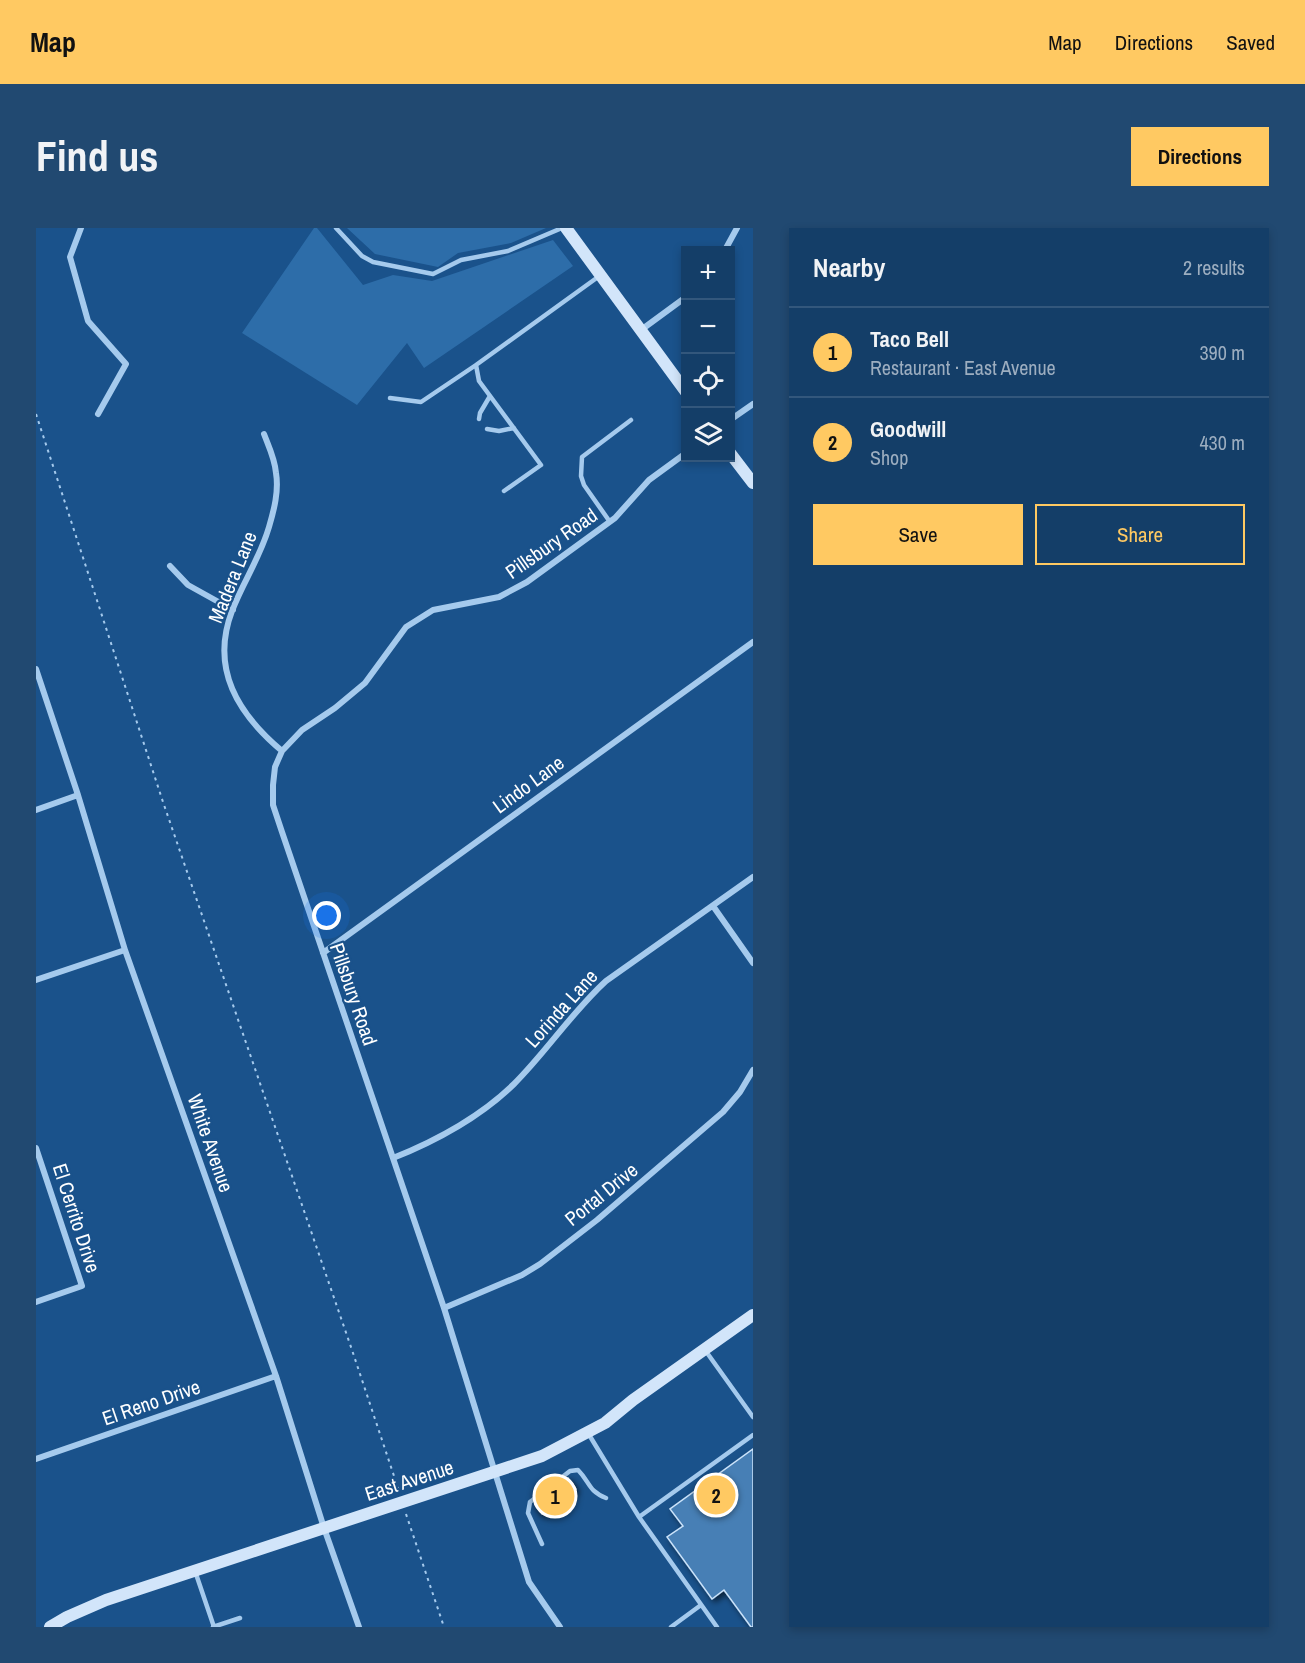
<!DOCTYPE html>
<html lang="en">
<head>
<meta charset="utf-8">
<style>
	:root { --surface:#143e68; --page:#214971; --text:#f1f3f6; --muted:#9daec0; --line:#33577c; --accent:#ffc962 }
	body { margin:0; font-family:"Archivo Narrow",sans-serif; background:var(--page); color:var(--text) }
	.controls { position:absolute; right:18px; top:18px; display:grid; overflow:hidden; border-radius:0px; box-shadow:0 3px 9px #0003 }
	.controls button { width:54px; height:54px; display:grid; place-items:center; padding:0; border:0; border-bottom:2px solid var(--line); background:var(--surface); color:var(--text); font:30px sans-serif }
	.you { position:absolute; left:291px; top:688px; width:21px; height:21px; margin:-15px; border:4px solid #fff; border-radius:50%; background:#1a73e8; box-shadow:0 0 0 9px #1a73e833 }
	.badge { display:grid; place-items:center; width:39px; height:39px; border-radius:50%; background:var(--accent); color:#111; font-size:20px; font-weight:700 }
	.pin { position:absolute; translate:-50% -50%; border:3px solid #fff; box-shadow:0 2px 6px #0006 }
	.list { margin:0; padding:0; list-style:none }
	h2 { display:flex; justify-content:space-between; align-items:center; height:78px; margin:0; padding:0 24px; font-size:26px }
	h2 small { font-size:20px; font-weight:400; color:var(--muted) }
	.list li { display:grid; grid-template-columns:39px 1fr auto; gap:18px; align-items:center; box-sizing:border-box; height:90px; padding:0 24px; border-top:2px solid var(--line) }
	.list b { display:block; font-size:22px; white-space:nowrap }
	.list p { margin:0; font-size:20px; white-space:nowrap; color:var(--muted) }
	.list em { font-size:20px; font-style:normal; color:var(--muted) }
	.actions { display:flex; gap:12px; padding:18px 24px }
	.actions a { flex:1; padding:14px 0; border:2px solid var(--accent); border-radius:0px; text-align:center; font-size:21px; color:var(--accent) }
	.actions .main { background:var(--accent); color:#111 }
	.icon { flex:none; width:33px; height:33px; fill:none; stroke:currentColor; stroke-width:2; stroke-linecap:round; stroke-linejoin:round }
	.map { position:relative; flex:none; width:717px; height:1399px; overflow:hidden; border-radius:0px }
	header { display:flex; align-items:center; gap:36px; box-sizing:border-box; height:84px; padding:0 30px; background:var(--accent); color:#111 }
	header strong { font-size:28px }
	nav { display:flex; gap:33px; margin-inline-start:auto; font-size:21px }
	.intro { display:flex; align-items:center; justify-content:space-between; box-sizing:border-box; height:144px; padding:0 36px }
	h1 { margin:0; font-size:42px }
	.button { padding:15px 27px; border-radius:0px; background:var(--accent); color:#111; font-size:21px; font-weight:700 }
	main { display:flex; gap:36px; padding:0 36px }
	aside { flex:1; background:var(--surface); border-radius:0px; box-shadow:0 3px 9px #0003 }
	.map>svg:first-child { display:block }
	.grass { fill:#2d6da9 }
	.building { fill:#477fb5; stroke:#cbe3fa; stroke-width:1.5; filter:url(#shadow) }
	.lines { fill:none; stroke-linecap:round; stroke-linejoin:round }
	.path { stroke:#a5caed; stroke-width:2; stroke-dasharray:3 4.5; stroke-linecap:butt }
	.lane { stroke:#a5caed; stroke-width:4.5 }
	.street { stroke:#a5caed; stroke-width:6 }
	.secondary { stroke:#d2e5fa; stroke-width:12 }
	.labels { text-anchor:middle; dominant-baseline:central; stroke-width:4.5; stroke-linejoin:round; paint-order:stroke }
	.street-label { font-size:20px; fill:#fff; stroke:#1a528b }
</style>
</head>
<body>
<header>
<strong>Map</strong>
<nav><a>Map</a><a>Directions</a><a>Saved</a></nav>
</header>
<div class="intro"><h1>Find us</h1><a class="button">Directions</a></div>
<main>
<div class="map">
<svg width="717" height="1399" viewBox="0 0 717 1399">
	<defs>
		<filter id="shadow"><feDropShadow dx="3" dy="3" stdDeviation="3" flood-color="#0009"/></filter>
	</defs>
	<rect width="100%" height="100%" fill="#1a528b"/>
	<path class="grass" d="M278 0H281L327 57 357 47 396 53 517 12 537 38 388 140 371 115 321 177 206 105Z
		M311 0H510L475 15 422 25 402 39 339 26Z"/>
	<path class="building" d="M717 1221V1399H715L688 1362 676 1371 631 1309 647 1298 634 1281Z
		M532 1250 540 1261 506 1286 499 1276Z"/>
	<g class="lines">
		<path class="path" d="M0 186 127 574 316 1122 363 1263
			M370 1286 408 1399"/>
		<path class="lane" d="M300 0 326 28 337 34 397 46 425 32 472 23 526 0
			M354 170 385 174 440 137
			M443 191 444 185 454 168
			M451 201 463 203 478 200
			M468 263 505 237 443 153 440 137 562 49
			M574 294 548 257 545 248 546 229 595 192
			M669 1122 717 1189
			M552 1205 603 1289 681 1399
			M603 1289 717 1207
			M506 1316 492 1285 494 1274 534 1243 542 1242C554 1254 552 1263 570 1270
			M159 1343 178 1399
			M177 1399 204 1390
			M635 1399 665 1377"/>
		<path class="street" d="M45 0 34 29 52 93 90 136 62 186
			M689 22 701 0
			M605 102 650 69
			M694 192 717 176
			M228 206C233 219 239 231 240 245 243 263 238 282 233 299 224 330 207 354 196 383 174 441 202 486 246 523
			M134 338 152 357 197 382
			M0 441 42 567 89 722 240 1148 288 1300 323 1399
			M0 582 42 567
			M677 678 717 735
			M287 725 717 414
			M0 752 89 722
			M0 920 46 1058 0 1074
			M357 930C402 912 443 890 478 856 511 823 536 784 570 753L717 649
			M408 1080 486 1047 504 1036 561 992 687 884 704 864 717 842
			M0 1231 240 1148
			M524 1399 493 1354 408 1080 246 604 237 577V557L239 539 246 523 266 502 299 480 329 455 370 399 397 382 463 369 491 354 579 290 613 252 650 225"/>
		<path class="secondary" d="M530 0 650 164
			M694 225 717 255
			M14 1399 31 1389 70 1372 506 1228 569 1195 597 1172 717 1087"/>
	</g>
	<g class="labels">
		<g class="street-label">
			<text transform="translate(515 315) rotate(-35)">Pillsbury Road</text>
			<text transform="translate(196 349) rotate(-68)">Madera Lane</text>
			<text transform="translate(492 556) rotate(-36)">Lindo Lane</text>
			<text transform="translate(318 766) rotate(71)">Pillsbury Road</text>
			<text transform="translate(525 780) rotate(-48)">Lorinda Lane</text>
			<text transform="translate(175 915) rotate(71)">White Avenue</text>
			<text transform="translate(565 966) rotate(-39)">Portal Drive</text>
			<text transform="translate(41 990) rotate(72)">El Cerrito Drive</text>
			<text transform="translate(115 1174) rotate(-19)">El Reno Drive</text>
			<text transform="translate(373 1252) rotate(-18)">East Avenue</text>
		</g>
	</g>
</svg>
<div class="controls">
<button>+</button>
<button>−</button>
<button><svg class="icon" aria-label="locate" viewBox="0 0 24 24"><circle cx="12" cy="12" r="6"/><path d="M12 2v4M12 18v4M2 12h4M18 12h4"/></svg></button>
<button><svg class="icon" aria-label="layers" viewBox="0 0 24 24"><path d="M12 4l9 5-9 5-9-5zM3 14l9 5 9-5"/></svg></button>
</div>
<div class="you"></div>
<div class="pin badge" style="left:519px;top:1268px">1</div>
<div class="pin badge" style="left:680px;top:1267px">2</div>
</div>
<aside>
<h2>Nearby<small>2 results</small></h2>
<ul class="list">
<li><span class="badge">1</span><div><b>Taco Bell</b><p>Restaurant · East Avenue</p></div><em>390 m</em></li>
<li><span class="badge">2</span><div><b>Goodwill</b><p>Shop</p></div><em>430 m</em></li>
</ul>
<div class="actions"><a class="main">Save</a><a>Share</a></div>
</aside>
</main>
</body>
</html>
